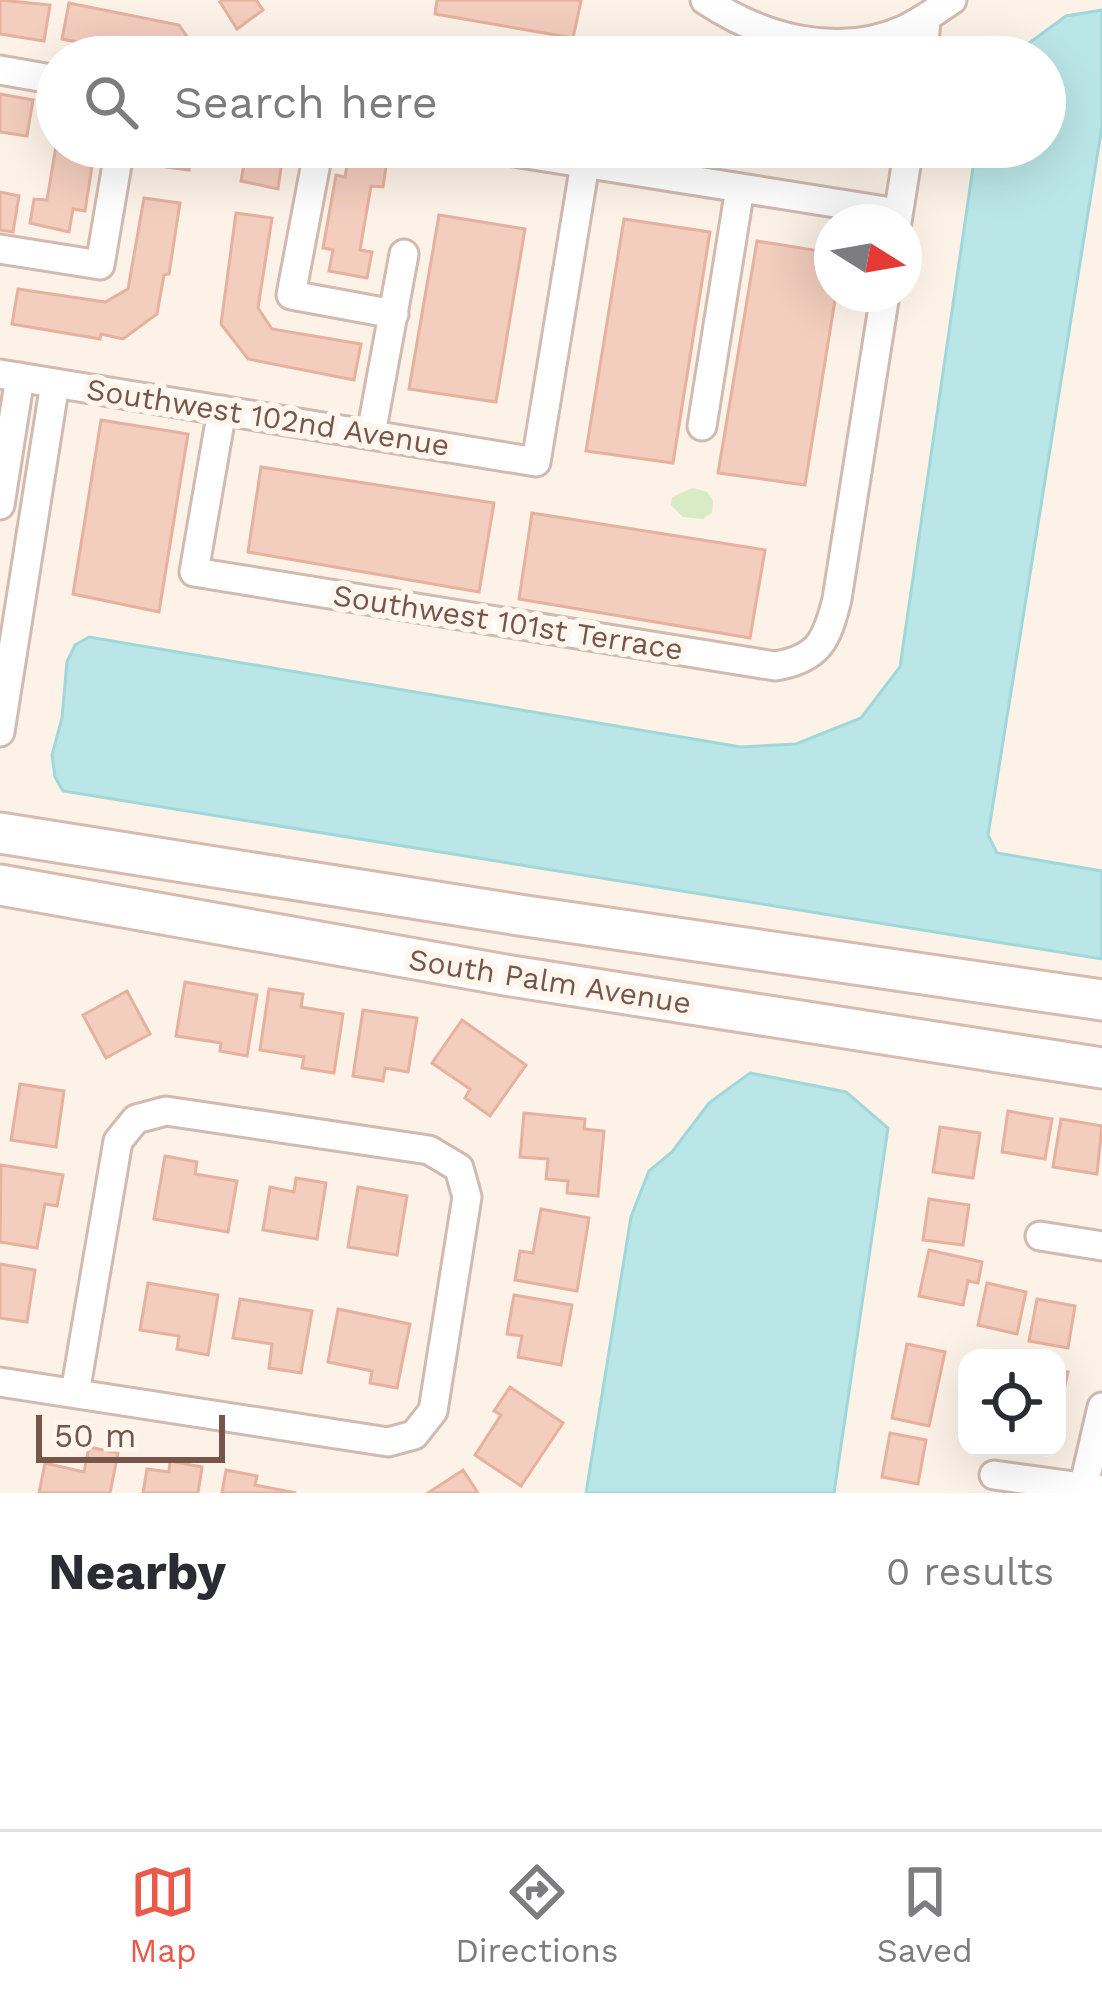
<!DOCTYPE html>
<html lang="en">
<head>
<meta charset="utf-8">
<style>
	:root { --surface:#fff; --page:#f2f2f3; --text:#2b2b33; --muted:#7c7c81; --line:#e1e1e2; --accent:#e95a4a }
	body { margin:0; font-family:"Work Sans",sans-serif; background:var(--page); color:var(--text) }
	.controls { position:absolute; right:36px; bottom:36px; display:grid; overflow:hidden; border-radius:24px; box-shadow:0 12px 48px #0002 }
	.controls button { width:108px; height:108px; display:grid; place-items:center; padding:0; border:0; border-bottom:3px solid var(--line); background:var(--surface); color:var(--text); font:60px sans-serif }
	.compass { position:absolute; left:814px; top:204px; width:108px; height:108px; border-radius:50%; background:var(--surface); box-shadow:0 12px 48px #0002; rotate:101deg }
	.scale { position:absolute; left:36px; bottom:30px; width:189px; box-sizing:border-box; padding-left:12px; border:6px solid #77554a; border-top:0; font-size:33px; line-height:42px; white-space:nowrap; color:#77554a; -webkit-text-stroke:9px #fff6ee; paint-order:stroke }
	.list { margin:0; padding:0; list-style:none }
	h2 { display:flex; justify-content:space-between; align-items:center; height:156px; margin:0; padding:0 48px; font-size:51px }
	h2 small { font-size:39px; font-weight:400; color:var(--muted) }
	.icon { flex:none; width:66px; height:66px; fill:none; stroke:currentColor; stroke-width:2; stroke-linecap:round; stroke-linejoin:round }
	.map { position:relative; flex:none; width:1102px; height:1493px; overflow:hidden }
	.search { position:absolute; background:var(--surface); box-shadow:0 12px 48px #0002; left:36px; right:36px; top:36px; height:132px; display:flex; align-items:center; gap:30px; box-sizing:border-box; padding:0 42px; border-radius:66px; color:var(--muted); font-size:45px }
	.sheet { height:336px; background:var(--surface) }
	nav { display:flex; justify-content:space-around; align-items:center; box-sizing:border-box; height:168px; border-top:3px solid var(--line); background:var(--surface); font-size:33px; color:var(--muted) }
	nav a { display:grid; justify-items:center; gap:6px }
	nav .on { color:var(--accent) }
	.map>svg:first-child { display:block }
	.green { fill:#d9ebc5 }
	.water { fill:#bbe6e7; stroke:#a0d7d9; stroke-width:3 }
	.building { fill:#f3cdbe; stroke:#e6b19e; stroke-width:3 }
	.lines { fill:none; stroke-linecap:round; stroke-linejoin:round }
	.street-casing { stroke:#d1baaf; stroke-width:33 }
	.secondary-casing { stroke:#d7bbaf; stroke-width:45 }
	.street { stroke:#fff; stroke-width:27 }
	.secondary { stroke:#fff; stroke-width:39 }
	.labels { text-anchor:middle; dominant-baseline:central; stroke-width:12; stroke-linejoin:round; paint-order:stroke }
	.street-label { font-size:30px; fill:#77554a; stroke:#fff6ee }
</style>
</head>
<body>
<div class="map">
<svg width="1102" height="1493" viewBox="0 0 1102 1493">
	<rect width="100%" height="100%" fill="#fdf2e7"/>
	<path class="green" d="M693 488 707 492 713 501 712 513 703 519 683 517 671 505 672 497Z"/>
	<path class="water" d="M1102 10V126L988 835 997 853 1102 871V959L63 791 55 777 52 755 62 718 67 662 75 645 89 637 741 747 796 744 861 718 900 667 976 147H1045V57H1010L1066 16Z
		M750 1073 846 1092 888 1128 834 1493H586L631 1217 649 1171 672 1152 709 1103Z"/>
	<path class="building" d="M0 0 50 5 44 41 0 34Z
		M223 0H256L263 10 237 29 220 2Z
		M437 0H576L581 1 573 38 435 14Z
		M69 3 179 25 201 57H153L62 39Z
		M679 45 752 57H677Z
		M295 46 383 57H282Z
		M0 94 33 100 27 136 0 132Z
		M52 107 57 108V136L46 133Z
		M57 140V147H95L85 211 73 209 69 232 30 223 34 199 47 200Z
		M155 147H192L189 170 152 165Z
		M247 147H284L278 189 241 181Z
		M787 147H847L845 156Z
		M349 154 387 160 383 187 371 186 360 250 372 252 367 278 329 271 333 250 323 248 336 175 345 177Z
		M0 192 19 196 13 232 0 230Z
		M144 198 180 203 169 274 164 275 157 314 123 339 101 334 100 339 12 324 18 289 105 302 128 289Z
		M236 213 272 218 258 308 272 329 361 344 354 380 248 359 221 324Z
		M439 215 525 229 496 402 409 389Z
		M624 219 710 232 673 463 586 451Z
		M757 241 832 253V294H836L805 485 718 473Z
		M101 420 188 434 159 612 73 594Z
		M261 467 494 503 479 592 248 552Z
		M532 513 765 550 750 638 519 599Z
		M185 982 257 995 247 1056 220 1051 221 1043 176 1036Z
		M269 989 303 994 301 1007 343 1014 334 1073 302 1068 304 1057 260 1050Z
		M127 991 150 1034 106 1058 83 1015Z
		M363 1010 417 1018 408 1072 385 1068 383 1081 353 1076Z
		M462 1020 526 1065 490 1116 465 1098 470 1089 432 1063Z
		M20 1084 64 1091 56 1147 11 1140Z
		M1008 1111 1052 1119 1045 1159 1002 1152Z
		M524 1113 585 1119 584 1129 604 1131 598 1196 567 1193 568 1181 546 1179 548 1159 520 1157Z
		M1061 1119 1102 1126 1097 1174 1053 1167Z
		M940 1127 980 1133 973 1178 933 1172Z
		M165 1156 197 1162 195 1174 237 1181 228 1232 154 1219Z
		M1 1165 63 1175 57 1206 45 1204 37 1248 0 1242Z
		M296 1178 326 1183 317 1239 263 1230 270 1187 294 1192Z
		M358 1187 407 1196 397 1255 348 1247Z
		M929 1199 969 1205 963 1245 923 1240Z
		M541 1209 589 1218 577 1291 515 1280 520 1251 533 1253Z
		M929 1250 982 1262 978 1283 968 1281 963 1305 919 1296Z
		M0 1264 35 1270 27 1322 0 1318Z
		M148 1283 218 1295 208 1355 177 1349 179 1336 140 1330Z
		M987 1283 1026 1292 1017 1334 978 1325Z
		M514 1295 572 1305 561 1365 518 1357 522 1336 507 1334Z
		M240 1299 312 1311 301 1373 269 1368 272 1344 233 1338Z
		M1037 1299 1075 1306 1068 1348 1029 1341Z
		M338 1309 410 1324 397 1388 370 1383 372 1371 328 1362Z
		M907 1344 945 1352 929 1426 892 1418Z
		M1057 1370 1068 1372 1058 1417H1057Z
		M510 1387 563 1423 521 1486 475 1455 501 1415 494 1411Z
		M890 1433 926 1440 918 1484 882 1477Z
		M89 1447 118 1453 110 1493H39L45 1463 84 1472Z
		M170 1461 202 1467 198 1493H143L147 1469 169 1472Z
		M226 1470 257 1476 255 1485 296 1493H222Z
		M463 1470 478 1493H428Z"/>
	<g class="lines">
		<defs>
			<path id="street" d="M705 0C762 38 837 59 903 30 921 22 935 11 952 0
				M923 57 926 19
				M0 70 57 80
				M319 147 291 295 394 314
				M483 147 898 213
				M897 222 909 147
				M0 249 100 265 120 147
				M0 374 536 462 585 164
				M222 410 194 572 775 666C819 659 827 640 837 599L885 294
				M702 426 740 188
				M371 434 404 254
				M0 505 20 377
				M0 732 55 383
				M1040 1236 1102 1246
				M0 1382 388 1442 414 1435 433 1411 467 1197 459 1168 429 1150 166 1111 136 1119 118 1141 75 1393
				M994 1475 1102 1490
				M1082 1493 1102 1407"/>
			<path id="secondary" d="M0 833 519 915 1102 1000
				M0 885 511 976 1102 1068"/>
		</defs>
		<use href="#street" class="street-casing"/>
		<use href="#secondary" class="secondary-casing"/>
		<use href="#street" class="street"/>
		<use href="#secondary" class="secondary"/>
	</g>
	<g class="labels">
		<g class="street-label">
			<text transform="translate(268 417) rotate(9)">Southwest 102nd Avenue</text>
			<text transform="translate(508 622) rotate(9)">Southwest 101st Terrace</text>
			<text transform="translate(550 981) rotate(9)">South Palm Avenue</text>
		</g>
	</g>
</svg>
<div class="controls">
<button><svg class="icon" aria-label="locate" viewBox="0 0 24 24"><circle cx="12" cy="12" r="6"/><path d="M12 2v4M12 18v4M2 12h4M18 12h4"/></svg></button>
</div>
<svg class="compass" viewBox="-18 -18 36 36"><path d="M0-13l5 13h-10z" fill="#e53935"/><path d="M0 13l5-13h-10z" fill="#7c7c81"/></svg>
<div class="scale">50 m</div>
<div class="search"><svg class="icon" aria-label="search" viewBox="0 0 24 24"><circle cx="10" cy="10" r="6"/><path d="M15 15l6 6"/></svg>Search here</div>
</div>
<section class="sheet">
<h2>Nearby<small>0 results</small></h2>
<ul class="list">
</ul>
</section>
<nav>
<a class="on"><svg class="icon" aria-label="map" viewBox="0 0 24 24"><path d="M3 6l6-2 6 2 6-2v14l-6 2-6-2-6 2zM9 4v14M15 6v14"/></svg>Map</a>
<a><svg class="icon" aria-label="directions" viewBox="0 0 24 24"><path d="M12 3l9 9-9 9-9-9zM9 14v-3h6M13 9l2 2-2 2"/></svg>Directions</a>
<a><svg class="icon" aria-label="saved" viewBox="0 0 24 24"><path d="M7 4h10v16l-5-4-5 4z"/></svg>Saved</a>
</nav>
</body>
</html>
